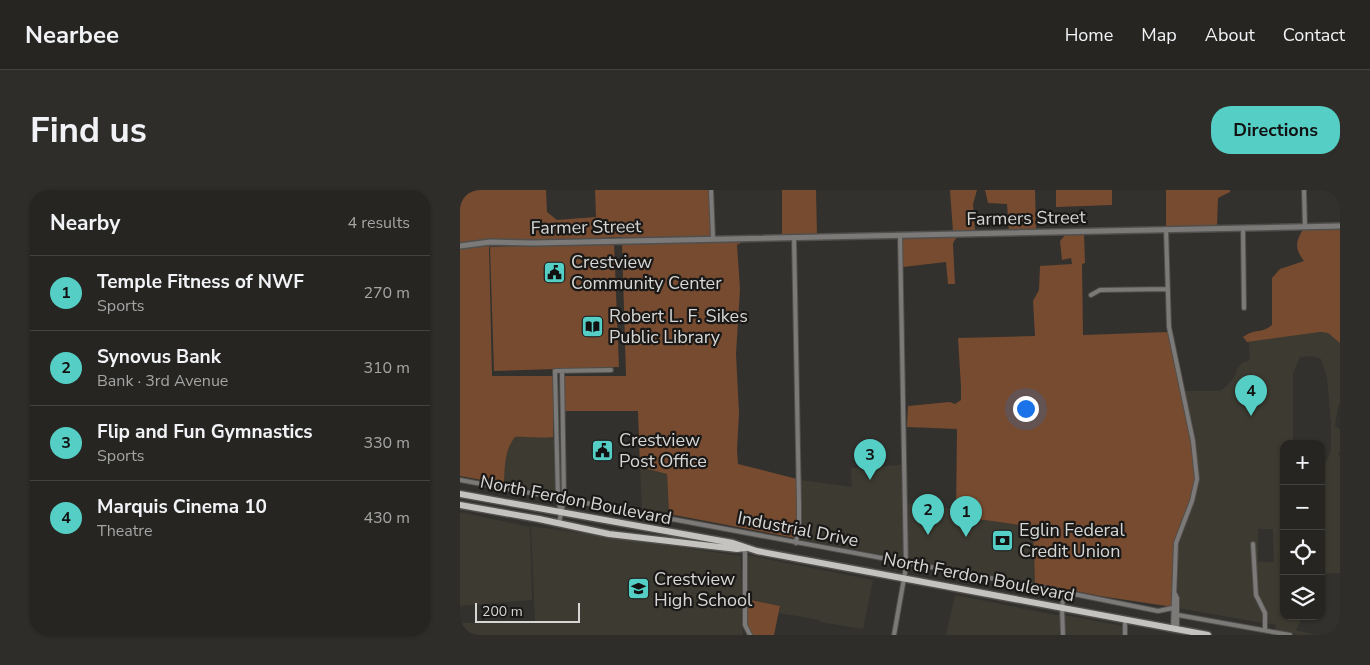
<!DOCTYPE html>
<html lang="en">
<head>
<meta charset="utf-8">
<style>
	:root { --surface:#262522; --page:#2e2d2a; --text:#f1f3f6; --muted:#a4a5a5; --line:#424240; --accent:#55cec5 }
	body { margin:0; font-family:"Nunito Sans",sans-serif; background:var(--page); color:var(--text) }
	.controls { position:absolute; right:15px; bottom:15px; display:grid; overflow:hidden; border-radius:10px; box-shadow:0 1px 4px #0004 }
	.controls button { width:45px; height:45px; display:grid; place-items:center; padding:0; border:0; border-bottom:1px solid var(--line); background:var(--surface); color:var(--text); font:25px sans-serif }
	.scale { position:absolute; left:15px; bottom:12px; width:105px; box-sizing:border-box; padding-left:5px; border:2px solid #d6d6d4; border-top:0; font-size:14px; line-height:18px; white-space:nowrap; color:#d6d6d4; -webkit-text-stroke:4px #1a1918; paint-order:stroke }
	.you { position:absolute; left:565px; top:218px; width:18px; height:18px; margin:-12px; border:4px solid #fff; border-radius:50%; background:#1a73e8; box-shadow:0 0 0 8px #1a73e833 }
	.badge { display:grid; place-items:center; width:32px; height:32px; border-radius:50%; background:var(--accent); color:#111; font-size:16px; font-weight:700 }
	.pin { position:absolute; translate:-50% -41px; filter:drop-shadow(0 1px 2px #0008) }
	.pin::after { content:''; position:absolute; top:26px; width:18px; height:15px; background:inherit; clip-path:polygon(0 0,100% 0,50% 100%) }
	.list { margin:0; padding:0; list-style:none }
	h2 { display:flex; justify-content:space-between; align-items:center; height:65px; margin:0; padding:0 20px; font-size:21px }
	h2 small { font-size:16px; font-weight:400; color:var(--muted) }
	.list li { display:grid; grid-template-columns:32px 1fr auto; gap:15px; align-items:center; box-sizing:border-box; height:75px; padding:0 20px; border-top:1px solid var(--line) }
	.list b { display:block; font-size:19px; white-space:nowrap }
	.list p { margin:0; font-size:16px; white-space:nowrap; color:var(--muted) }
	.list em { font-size:16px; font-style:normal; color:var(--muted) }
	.icon { flex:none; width:28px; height:28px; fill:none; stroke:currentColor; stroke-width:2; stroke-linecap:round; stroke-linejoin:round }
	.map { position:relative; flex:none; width:880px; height:445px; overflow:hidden; border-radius:20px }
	header { display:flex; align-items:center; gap:30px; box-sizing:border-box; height:70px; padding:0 25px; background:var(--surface); border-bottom:1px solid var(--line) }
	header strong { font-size:24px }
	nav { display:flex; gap:28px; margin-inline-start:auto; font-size:18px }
	.intro { display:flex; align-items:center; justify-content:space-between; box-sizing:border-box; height:120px; padding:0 30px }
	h1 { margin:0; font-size:35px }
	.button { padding:12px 22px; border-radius:20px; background:var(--accent); color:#111; font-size:18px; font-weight:700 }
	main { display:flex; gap:30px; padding:0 30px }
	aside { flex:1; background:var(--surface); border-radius:20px; box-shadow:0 1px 4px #0004 }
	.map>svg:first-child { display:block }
	.built { fill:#3d3a31; fill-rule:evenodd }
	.green { fill:#774b2f }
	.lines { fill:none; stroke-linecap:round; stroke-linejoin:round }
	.minor-casing { stroke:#504f4c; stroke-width:6 }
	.tertiary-casing { stroke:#504f4c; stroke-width:8 }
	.primary-casing { stroke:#504f4c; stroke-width:9 }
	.minor { stroke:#7b7a79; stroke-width:4 }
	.tertiary { stroke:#7b7a79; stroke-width:5 }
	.primary { stroke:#c5c3c0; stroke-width:6 }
	.labels { text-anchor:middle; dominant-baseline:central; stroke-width:4.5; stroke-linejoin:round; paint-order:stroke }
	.street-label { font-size:18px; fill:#d6d6d4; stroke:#1a1918 }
	.poi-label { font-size:18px; fill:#d6d6d4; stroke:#1a1918; text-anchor:start }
</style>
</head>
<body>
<header>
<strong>Nearbee</strong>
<nav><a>Home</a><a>Map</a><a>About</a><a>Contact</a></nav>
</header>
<div class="intro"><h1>Find us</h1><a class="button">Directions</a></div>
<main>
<aside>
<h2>Nearby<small>4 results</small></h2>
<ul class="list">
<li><span class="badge">1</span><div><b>Temple Fitness of NWF</b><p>Sports</p></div><em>270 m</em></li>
<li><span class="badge">2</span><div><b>Synovus Bank</b><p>Bank · 3rd Avenue</p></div><em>310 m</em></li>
<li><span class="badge">3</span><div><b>Flip and Fun Gymnastics</b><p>Sports</p></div><em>330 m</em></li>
<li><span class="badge">4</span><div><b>Marquis Cinema 10</b><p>Theatre</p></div><em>430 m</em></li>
</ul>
</aside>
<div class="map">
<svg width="880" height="445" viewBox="0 0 880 445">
	<rect width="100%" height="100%" fill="#32312e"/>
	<path class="built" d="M854 142 868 143 880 153V214L878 216 875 236 880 239V261L878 263 880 267V383L861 384V276L867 270 871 261V234L867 187 861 169 853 166 840 167 833 184V254H824V426H843L836 440 855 445H839L815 440 816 435 807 433V422L798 405 795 352 791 353 792 387 795 406 803 423V433L718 418V353L734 311 739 289 735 250 724 201H760L767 196 775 186 777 179 782 173 790 170 789 153 787 152ZM798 339H813L814 372H798Z
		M64 246 82 248 93 247 95 253 96 304 44 294 45 269 50 254 55 247Z
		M441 275 444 369 339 349 342 334 341 290 392 297 391 278Z
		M180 277 207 284 209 324 182 319Z
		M447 313 496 319V326L573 337 575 393 448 370Z
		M0 322 70 337 72 410 0 416Z
		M71 336 281 366 283 445H0V433L75 431Z
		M286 365 413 390 403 439 360 432V430L319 423 320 416 286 409Z
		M495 405 595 425H600L601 445H486Z
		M604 425 663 436V445H605Z"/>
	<path class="green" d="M0 0H86L87 22 97 30 136 27 135 0H249L251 46 162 48 161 47 0 54Z
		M322 0H356L357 45 322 46Z
		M490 0H517L513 14 515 41 493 42Z
		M525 0H575L576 40 549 41 547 14 528 13Z
		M596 0H652V15L596 17Z
		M706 0H770V2L758 8 757 36 706 37Z
		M880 38V153L868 143 860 142 787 152 783 147C796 138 801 144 812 135V88L820 79 844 71C834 58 836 52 843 39Z
		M606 44H624L625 73 622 74 623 145 708 142 731 251 735 289 730 310 714 352 713 417 640 406 575 393 573 337 496 326 497 239 447 237 448 216 490 212 495 214 501 210V197L498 148 575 146 573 111 579 100 580 76 612 74 611 68 602 70 600 51Z
		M499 45 494 51 493 54 495 94H488L486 72 443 77 442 47Z
		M284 51 277 55 280 99 276 164 279 223 277 260 278 274 337 289V335L335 348 209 324 207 284 180 277 178 221H104V186H166L162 52Z
		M154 53 159 177 34 181 30 57Z
		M32 54 29 57 32 186H93V247C80 249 68 246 55 247 44 261 45 277 44 294L0 286V58Z
		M286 409 320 416 314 445C309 445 299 445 293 445 285 442 287 417 286 409Z"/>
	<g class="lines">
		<defs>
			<path id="minor" d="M251 0 253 48
				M844 0 845 37
				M783 38 784 118
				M706 39 709 137 733 251 737 289 732 311 716 353 713 438
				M334 47 339 313V335L336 353
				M631 105 640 100 708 99
				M0 290 98 308
				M104 309 589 399 698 421 713 418
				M101 322 98 308 95 181 151 180
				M99 333 104 309 102 181
				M793 354 796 405 805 423V440
				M285 358V435L290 445
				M715 404 717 408V439
				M718 425 830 445
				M665 430V445
				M434 445 446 377 440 45
				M603 445 602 418 604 402"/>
			<path id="tertiary" d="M0 56 30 52 73 53 880 36"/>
			<path id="primary" d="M0 304 273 353 297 361 748 445
				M0 315 79 329 149 344 277 359 285 358"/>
		</defs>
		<use href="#minor" class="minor-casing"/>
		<use href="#tertiary" class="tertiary-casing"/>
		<use href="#primary" class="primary-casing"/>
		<use href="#minor" class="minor"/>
		<use href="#tertiary" class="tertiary"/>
		<use href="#primary" class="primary"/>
	</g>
	<defs>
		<symbol id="civic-square" viewBox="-11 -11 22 22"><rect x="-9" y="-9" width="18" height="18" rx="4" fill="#55cec5" stroke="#1a1918"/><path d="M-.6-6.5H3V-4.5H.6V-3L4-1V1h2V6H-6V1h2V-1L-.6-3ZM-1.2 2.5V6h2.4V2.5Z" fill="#111"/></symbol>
		<symbol id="library-square" viewBox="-11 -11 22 22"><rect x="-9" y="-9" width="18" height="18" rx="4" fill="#55cec5" stroke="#1a1918"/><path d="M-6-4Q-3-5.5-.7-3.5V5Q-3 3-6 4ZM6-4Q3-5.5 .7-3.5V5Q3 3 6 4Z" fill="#111"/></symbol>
		<symbol id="bank-square" viewBox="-11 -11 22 22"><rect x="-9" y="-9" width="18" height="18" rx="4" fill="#55cec5" stroke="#1a1918"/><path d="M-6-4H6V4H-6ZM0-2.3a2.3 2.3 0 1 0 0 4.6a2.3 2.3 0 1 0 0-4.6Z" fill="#111"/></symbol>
		<symbol id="school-square" viewBox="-11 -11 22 22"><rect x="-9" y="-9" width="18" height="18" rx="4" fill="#55cec5" stroke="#1a1918"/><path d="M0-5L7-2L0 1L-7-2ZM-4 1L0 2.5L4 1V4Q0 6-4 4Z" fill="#111"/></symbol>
	</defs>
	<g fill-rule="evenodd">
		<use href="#civic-square" x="82" y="70" width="25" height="25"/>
		<use href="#library-square" x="120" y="124" width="25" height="25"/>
		<use href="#civic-square" x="130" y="248" width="25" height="25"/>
		<use href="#bank-square" x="530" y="338" width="25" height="25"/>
		<use href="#school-square" x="166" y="386" width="25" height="25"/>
	</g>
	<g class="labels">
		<g class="street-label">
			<text transform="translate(566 28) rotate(-1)">Farmers Street</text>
			<text transform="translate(126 37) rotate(-1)">Farmer Street</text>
			<text transform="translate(116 310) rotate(11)">North Ferdon Boulevard</text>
			<text transform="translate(338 339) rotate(11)">Industrial Drive</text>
			<text transform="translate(519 387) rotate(11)">North Ferdon Boulevard</text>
		</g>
		<g class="poi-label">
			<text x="111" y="72">Crestview<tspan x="111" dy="21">Community Center</tspan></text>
			<text x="149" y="126">Robert L. F. Sikes<tspan x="149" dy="21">Public Library</tspan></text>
			<text x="159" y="250">Crestview<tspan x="159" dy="21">Post Office</tspan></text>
			<text x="559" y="340">Eglin Federal<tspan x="559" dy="21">Credit Union</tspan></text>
			<text x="194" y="389">Crestview<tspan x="194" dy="21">High School</tspan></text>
		</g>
	</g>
</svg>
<div class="controls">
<button>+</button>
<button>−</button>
<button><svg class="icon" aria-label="locate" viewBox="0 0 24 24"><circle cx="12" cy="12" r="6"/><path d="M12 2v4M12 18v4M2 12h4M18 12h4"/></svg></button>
<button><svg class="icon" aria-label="layers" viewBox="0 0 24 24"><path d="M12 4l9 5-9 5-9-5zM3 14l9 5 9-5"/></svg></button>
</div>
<div class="scale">200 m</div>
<div class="you"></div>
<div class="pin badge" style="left:506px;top:347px">1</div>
<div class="pin badge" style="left:468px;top:345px">2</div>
<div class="pin badge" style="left:410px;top:290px">3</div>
<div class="pin badge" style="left:791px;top:226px">4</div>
</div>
</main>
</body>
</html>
